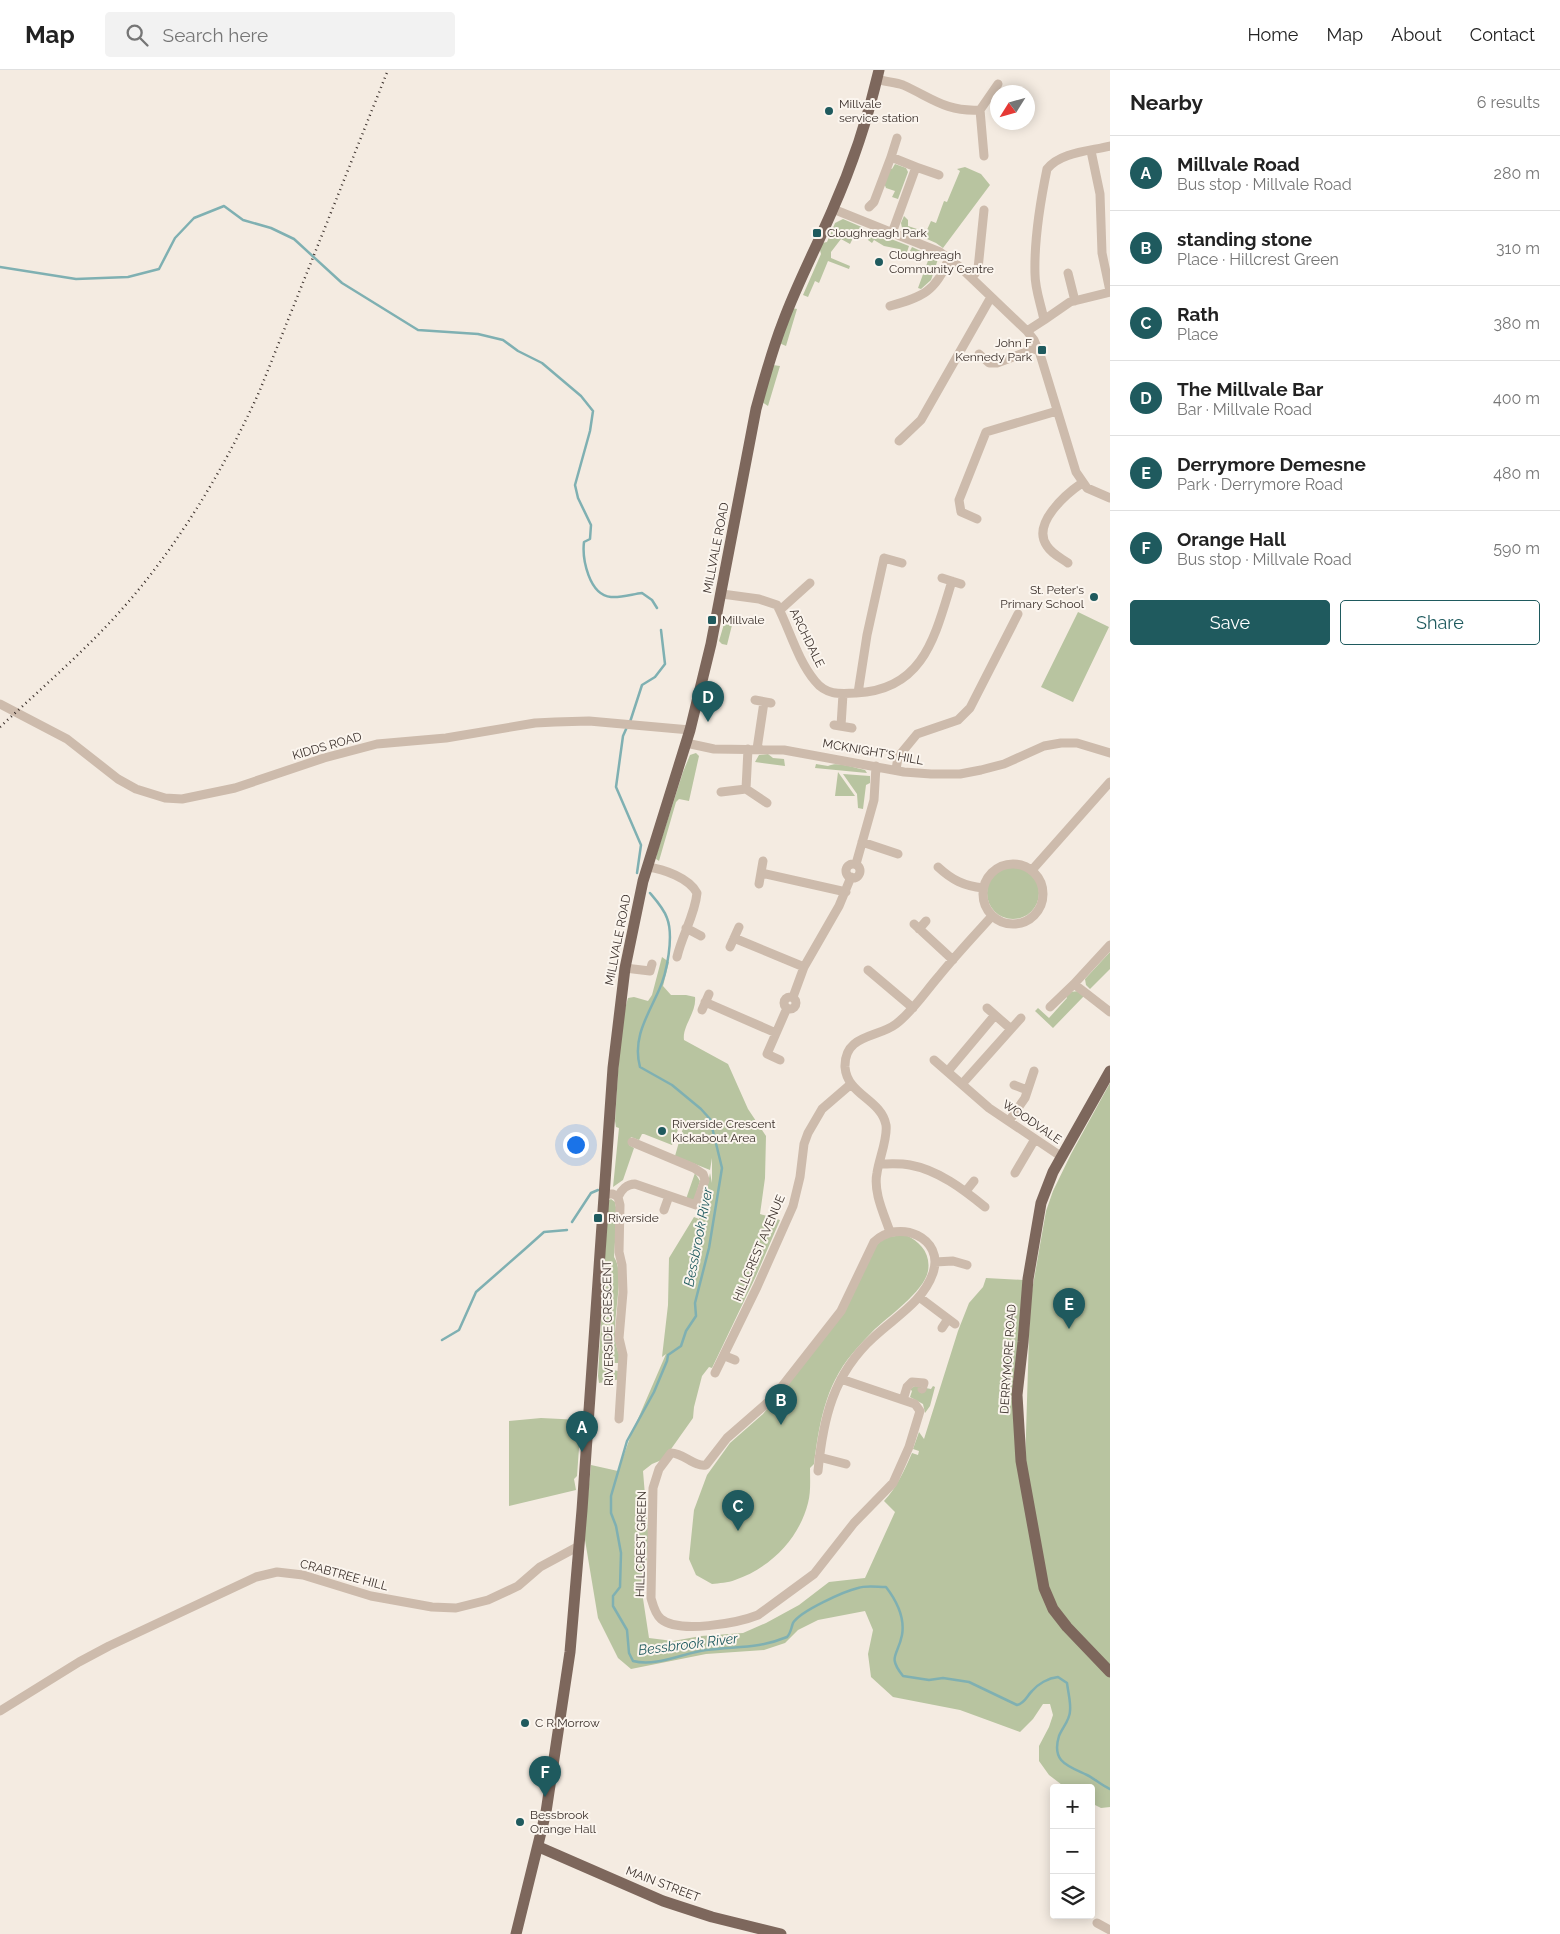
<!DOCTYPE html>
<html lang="en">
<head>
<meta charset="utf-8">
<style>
	:root { --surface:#fff; --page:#f2f2f2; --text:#222; --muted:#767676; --line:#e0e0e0; --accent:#1f5a5e }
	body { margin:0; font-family:Raleway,sans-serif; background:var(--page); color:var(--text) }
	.controls { position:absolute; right:15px; bottom:15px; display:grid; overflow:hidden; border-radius:5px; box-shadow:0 2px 12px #0003 }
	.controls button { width:45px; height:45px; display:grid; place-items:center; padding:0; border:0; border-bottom:1px solid var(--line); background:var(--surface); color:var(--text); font:25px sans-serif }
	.compass { position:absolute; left:990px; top:15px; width:45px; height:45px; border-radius:50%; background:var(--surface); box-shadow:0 2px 12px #0003; rotate:233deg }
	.you { position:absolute; left:575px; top:1074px; width:18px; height:18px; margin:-12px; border:4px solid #fff; border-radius:50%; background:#1a73e8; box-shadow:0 0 0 8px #1a73e833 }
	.badge { display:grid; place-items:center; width:32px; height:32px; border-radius:50%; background:var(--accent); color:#fff; font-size:16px; font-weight:700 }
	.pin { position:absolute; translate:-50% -41px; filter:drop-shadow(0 1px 2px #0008) }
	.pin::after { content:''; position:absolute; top:26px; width:18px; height:15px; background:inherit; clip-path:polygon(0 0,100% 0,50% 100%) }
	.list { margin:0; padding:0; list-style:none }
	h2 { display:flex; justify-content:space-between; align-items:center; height:65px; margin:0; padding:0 20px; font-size:21px }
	h2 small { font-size:16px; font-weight:400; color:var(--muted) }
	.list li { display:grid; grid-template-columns:32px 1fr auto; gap:15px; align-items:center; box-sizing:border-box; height:75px; padding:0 20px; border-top:1px solid var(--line) }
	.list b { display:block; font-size:19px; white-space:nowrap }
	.list p { margin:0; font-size:16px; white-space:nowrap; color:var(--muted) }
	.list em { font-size:16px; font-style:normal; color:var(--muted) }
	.actions { display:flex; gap:10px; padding:15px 20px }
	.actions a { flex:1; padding:11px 0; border:1px solid var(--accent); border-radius:5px; text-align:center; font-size:18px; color:var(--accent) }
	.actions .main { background:var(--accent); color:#fff }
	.icon { flex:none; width:28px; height:28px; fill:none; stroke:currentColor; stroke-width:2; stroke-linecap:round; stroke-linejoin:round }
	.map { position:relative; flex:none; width:1110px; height:1864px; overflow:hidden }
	header { display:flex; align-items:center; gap:30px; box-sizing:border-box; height:70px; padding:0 25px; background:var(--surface); border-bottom:1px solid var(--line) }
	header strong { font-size:24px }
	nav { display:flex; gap:28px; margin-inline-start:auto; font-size:18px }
	.search { width:350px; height:45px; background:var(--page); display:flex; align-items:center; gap:12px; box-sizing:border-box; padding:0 18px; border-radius:5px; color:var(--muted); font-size:19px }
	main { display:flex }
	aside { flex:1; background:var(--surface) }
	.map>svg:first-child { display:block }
	.green { fill:#b8c4a0 }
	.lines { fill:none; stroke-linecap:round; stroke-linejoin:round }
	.stream { stroke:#7fb0b2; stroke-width:2.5 }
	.minor { stroke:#cdbbac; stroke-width:9 }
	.major { stroke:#7d675c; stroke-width:11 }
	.rail { stroke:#3b302b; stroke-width:2.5; stroke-dasharray:1 4; stroke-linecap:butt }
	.poi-dot { fill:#1f5a5e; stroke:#fbf5ee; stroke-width:2 }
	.labels { text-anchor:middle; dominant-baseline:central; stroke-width:4; stroke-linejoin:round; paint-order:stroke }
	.poi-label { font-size:12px; fill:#3b302b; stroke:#fbf5ee; text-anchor:start }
	.street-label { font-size:12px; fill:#3b302b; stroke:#fbf5ee }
	.water-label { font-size:14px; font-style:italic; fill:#1f5a5e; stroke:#fbf5ee }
</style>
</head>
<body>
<header>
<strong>Map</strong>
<div class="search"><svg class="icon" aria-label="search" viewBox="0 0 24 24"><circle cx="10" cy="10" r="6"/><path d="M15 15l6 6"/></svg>Search here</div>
<nav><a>Home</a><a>Map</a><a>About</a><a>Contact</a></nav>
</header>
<main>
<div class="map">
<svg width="1110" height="1864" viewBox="0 0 1110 1864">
	<rect width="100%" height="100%" fill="#f4ebe1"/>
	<path class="green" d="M895 94 906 98 908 102 898 129 892 127 895 121 886 118 884 113 890 98 892 99Z
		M965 97 981 104 990 115 943 178 936 173 902 158 901 153 904 146 908 150V156L926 162 931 151 936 153 944 131 947 132 960 101 957 99Z
		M843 149 864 158 862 162 857 160 850 174 841 169 831 182V188L850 196 849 199 828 191 819 213 815 211 808 227 803 225 821 184 820 180 822 173 827 172 835 153Z
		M873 162 909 176 906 185 900 182 899 179 884 176 874 170 872 173 868 170Z
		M912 177 938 189 931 210 921 219 918 218 929 188 910 181Z
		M792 238 797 239 786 276 779 273Z
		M773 295 780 296 768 336 762 332Z
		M1078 542 1109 557 1073 632 1041 617Z
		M724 554 732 555 727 575 722 574 719 571Z
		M696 683 699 686 689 731 679 729 676 732 659 791 656 789 657 783 683 702 690 685Z
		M768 684 773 688 784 689 785 696 755 692 759 685Z
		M816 694 828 696C838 691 854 698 865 700L867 703 815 698Z
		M838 702 855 726H835Z
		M843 704 870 706V713L866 715 863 739 858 738 857 724Z
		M987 823a26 26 0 1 1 52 0a26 26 0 1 1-52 0Z
		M1110 882V899L1090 919 1086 915 1085 909Z
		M662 887 669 892 663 916 671 925H686L695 927C697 942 682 956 684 970L728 994 748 1039 766 1066 765 1108 760 1144 780 1150 756 1206 712 1298 709 1297 702 1306 694 1337 693 1348 664 1389 652 1394 643 1401 649 1474 642 1522 649 1568 673 1571 701 1566 743 1563 766 1553 799 1535 829 1512 865 1508 895 1442 884 1431C897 1417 904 1401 912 1383L918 1385 919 1381 913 1379 919 1362 924 1369 958 1261 969 1233 983 1217 986 1208 1023 1210 1020 1290 1025 1396 1030 1232 1046 1141 1053 1121 1071 1084 1110 1013V1737L1101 1738 1091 1733V1718H1066L1049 1705 1039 1691V1676L1049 1657 1053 1645 1050 1634H1043L1033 1649 1020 1662 960 1640 893 1627 871 1607 868 1584 873 1560 865 1541 818 1550 798 1560 785 1573 764 1580 706 1584 631 1599 618 1588 598 1548 584 1464 591 1395 618 1401 631 1365 666 1284 662 1287 668 1235 669 1188 694 1147 699 1149 705 1131 710 1103 712 1113V1088L710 1100 675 1086 683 1058 679 1057 672 1075 644 1064H642L639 1070 631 1067 629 1075 634 1078 623 1110 613 1117 619 1058 616 1057 615 1051 621 953 628 928 634 927 648 931 652 925Z
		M1079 921 1084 926 1053 958 1035 941 1038 938 1049 948 1067 928 1066 926 1070 922Z
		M695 1103 700 1111 694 1130 686 1129Z
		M611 1129 615 1132 617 1143 614 1187C628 1208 606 1259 620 1286L619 1293H610L609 1299 618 1301 621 1309 599 1313 598 1306 608 1131Z
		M906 1165C920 1172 931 1183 928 1201 924 1222 887 1247 872 1262 865 1269 858 1277 852 1284 825 1316 819 1355 814 1394L810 1398C810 1409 811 1422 808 1433 799 1469 770 1498 735 1510 728 1513 719 1513 712 1514L696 1505 689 1489 694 1440 707 1405 730 1373 763 1344 809 1288 874 1177 886 1167Z
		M915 1316 931 1319 933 1316 935 1317 930 1336 925 1343 923 1334 910 1327 912 1321 910 1319Z
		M541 1348 581 1350 577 1406 574 1409 576 1420 509 1436V1351Z"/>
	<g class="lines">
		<path class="stream" d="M0 197 76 209 128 207 159 199 175 168 194 148 224 136 243 150 271 158 294 169 342 213 418 260 478 264 503 270 518 281 542 293 581 326 593 341 590 361 575 415 578 428 591 455 590 469 584 472C582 489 589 525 611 527 621 528 633 524 642 523L652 530 657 538
			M630 652 642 615 655 607 665 594 661 560
			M627 657 623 666 616 717 641 775 637 803
			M650 823C656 830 664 839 667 848 674 866 667 903 659 920 648 945 632 968 640 997L672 1015 701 1039 710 1049 722 1098 709 1178 695 1233 696 1246 686 1261 681 1276 668 1285 667 1291 654 1322 627 1371 611 1426V1443L616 1456 621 1483 620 1517 613 1526V1536L627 1560 629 1583 633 1591C657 1597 683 1583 706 1580 736 1576 758 1579 787 1567 791 1563 791 1558 793 1553 800 1541 845 1521 858 1518 866 1515 877 1517 886 1517 896 1530 905 1548 902 1565 898 1586 887 1586 903 1606L929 1610 943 1608 969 1612 1017 1635C1025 1633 1026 1627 1032 1621 1038 1614 1048 1608 1058 1607L1067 1613C1068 1622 1071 1632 1070 1641 1070 1650 1062 1658 1059 1666 1051 1692 1068 1696 1087 1705 1095 1709 1101 1715 1110 1719
			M572 1152 591 1123 598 1120
			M442 1270 459 1260 476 1222 525 1179 544 1162 567 1160"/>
		<path class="minor" d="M877 9C885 12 895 12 903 15 932 28 946 42 980 40
			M1091 81 1100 124 1102 183 1110 221
			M984 86 980 40 998 14
			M891 87 897 68
			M916 97 939 105
			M869 137 874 132 891 87 916 97 892 163
			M833 139 940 182 960 197 1027 261 1034 270 1040 284 1076 402 1087 418 1110 428
			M1068 203 1075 231
			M972 208 978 199 984 140
			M890 236C922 227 936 222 949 188
			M1044 250 1070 232 1110 222
			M1027 261 1044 250C1041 234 1035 220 1035 204 1034 170 1040 133 1047 99 1060 82 1090 81 1110 76
			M979 284 989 293H997L1037 278
			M899 371 921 350 991 227
			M977 449 961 442 959 430 986 362 1057 341
			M1068 493C1061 488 1052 484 1047 476 1031 454 1066 424 1082 413
			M942 508 961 514
			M722 524 759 529 777 535C790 560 797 589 815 611 826 625 839 624 856 623 924 620 935 566 952 511
			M780 540 810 513
			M858 623 867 565 884 488 902 493
			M755 630 771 633
			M0 634 67 669 118 709 136 719 165 728 182 729 235 718 324 688 377 674 446 668 535 653 555 652 589 651 690 660
			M834 655 852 658
			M841 656 843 624
			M686 673 714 679 784 680 904 702 931 704H960L981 700 1004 694 1044 676 1061 673H1077L1110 683
			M757 679 764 632
			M896 700 898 687 917 664 958 650 970 638 1018 544
			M746 719 748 679
			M721 722 746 719 767 733
			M862 772 898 784
			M983 824a30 30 0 1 1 60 0a30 30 0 1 1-60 0Z
			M856 794 874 730 876 696
			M846 801a7 7 0 1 1 14 0a7 7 0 1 1-14 0Z
			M647 797C664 799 689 808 697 823 695 845 682 865 677 887
			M938 797C952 810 964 816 983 818
			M1032 800 1110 712
			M761 803 846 822
			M759 814 763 791
			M914 854 953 890
			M686 858 701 866
			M919 859 926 851
			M734 868 804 897
			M730 877 739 857
			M625 898 650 901 652 894
			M868 900 913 938
			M1074 914 1110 875
			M784 933a6 6 0 1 1 12 0a6 6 0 1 1-12 0Z
			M793 927 804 897 839 836 851 807
			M705 932 776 963
			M1050 937 1074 914 1110 942
			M987 938 1011 959
			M702 940 709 924
			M780 990 767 984 787 938
			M934 990 989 1038 1062 1087
			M948 1001 995 945
			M962 1014 1021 948
			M1014 1015 1027 1020
			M1009 1051 1025 1028 1034 1001
			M879 1094C889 1094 900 1093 910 1095 938 1100 963 1119 985 1137
			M1015 1103 1035 1069
			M966 1121 974 1111
			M604 1124H613L618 1127 620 1135 619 1182 622 1195 623 1222 619 1268 623 1285 619 1349
			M618 1127C621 1120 627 1114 635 1114L696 1135 705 1110 703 1104 694 1098 632 1072
			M664 1140 669 1126
			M890 1162C884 1144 873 1122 877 1103 879 1089 888 1068 886 1055 881 1029 847 1025 845 997 844 964 878 968 896 954 913 941 925 922 939 906 956 885 974 866 992 846
			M935 1192 953 1191 967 1195
			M919 1227 955 1254
			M942 1258 948 1249
			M725 1286 735 1290
			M715 1303 757 1217 793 1136 800 1107 804 1074 808 1063 822 1039 851 1014
			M903 1330 907 1317 912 1312 924 1313 922 1319
			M819 1387 846 1394
			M818 1401C823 1349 833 1304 874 1267 895 1247 923 1232 933 1203 945 1168 899 1148 874 1172L841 1241 776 1324 766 1334 727 1368 706 1395C694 1397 684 1383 671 1383L659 1399 653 1418 651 1528C653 1535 655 1544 661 1549 679 1564 738 1553 758 1545L814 1504 854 1453 893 1413 909 1377 920 1341 915 1334 841 1309
			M0 1641 79 1592 109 1576 256 1507 277 1502 303 1505 371 1526 432 1537 456 1538 488 1530 518 1516 540 1497 579 1476
			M1097 1853 1110 1860"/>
		<path class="major" d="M1110 1001 1053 1102 1041 1133 1028 1209 1023 1272 1017 1325 1021 1391 1044 1518 1053 1539 1067 1557 1110 1602
			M539 1777 663 1831 712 1847 781 1864
			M516 1864 546 1742 570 1582 582 1440 613 998 625 898 643 811 690 660 711 574 756 339C764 310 772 280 783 252 797 214 816 178 832 141 852 96 868 48 879 0"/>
		<path class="rail" d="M0 657C48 612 98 570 140 518 188 459 229 389 260 320L388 0"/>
	</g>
	<g class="poi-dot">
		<circle cx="829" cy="41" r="5"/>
		<rect x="812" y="158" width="10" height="10" rx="2.5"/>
		<circle cx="879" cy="192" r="5"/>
		<rect x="1037" y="275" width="10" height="10" rx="2.5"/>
		<circle cx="1094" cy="527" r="5"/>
		<rect x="707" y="545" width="10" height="10" rx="2.5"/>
		<circle cx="662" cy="1061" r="5"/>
		<rect x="593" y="1143" width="10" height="10" rx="2.5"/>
		<circle cx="525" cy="1653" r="5"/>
		<circle cx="520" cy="1752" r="5"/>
	</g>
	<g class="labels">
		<g class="poi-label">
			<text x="839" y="34">Millvale<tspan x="839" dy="14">service station</tspan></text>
			<text x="827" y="163">Cloughreagh Park</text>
			<text x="889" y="185">Cloughreagh<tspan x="889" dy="14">Community Centre</tspan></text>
			<text x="1032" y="273" text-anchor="end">John F<tspan x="1032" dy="14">Kennedy Park</tspan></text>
			<text x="1084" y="520" text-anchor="end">St. Peter's<tspan x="1084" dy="14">Primary School</tspan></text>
			<text x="722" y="550">Millvale</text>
			<text x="672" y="1054">Riverside Crescent<tspan x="672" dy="14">Kickabout Area</tspan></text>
			<text x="608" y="1148">Riverside</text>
			<text x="535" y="1653">C R Morrow</text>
			<text x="530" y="1745">Bessbrook<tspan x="530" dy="14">Orange Hall</tspan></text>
		</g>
		<g class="street-label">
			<text transform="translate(716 478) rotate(-79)">MILLVALE ROAD</text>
			<text transform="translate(807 568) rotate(64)">ARCHDALE</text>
			<text transform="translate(327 676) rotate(-16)">KIDDS ROAD</text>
			<text transform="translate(873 682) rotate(10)">MCKNIGHT'S HILL</text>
			<text transform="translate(618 870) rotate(-79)">MILLVALE ROAD</text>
			<text transform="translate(1032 1052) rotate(34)">WOODVALE</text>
			<text transform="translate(759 1178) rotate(-67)">HILLCREST AVENUE</text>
			<text transform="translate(608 1253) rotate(-91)">RIVERSIDE CRESCENT</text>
			<text transform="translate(1008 1289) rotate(-86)">DERRYMORE ROAD</text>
			<text transform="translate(641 1474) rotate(-89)">HILLCREST GREEN</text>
			<text transform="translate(344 1505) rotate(15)">CRABTREE HILL</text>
			<text transform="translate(663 1814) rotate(21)">MAIN STREET</text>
		</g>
		<g class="water-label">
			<text transform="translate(698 1167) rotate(-79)">Bessbrook River</text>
			<text transform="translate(688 1574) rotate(-7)">Bessbrook River</text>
		</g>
	</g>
</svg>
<div class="controls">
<button>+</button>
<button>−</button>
<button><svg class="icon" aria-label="layers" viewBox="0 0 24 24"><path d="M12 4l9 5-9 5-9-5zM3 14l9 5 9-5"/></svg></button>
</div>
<svg class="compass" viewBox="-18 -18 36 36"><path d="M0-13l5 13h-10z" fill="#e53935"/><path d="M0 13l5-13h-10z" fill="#767676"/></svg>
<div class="you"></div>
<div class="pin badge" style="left:582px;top:1382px">A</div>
<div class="pin badge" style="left:781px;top:1355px">B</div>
<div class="pin badge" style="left:738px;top:1461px">C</div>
<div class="pin badge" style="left:708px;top:652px">D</div>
<div class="pin badge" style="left:1069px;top:1259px">E</div>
<div class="pin badge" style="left:545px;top:1727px">F</div>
</div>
<aside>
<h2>Nearby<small>6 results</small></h2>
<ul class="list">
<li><span class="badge">A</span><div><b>Millvale Road</b><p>Bus stop · Millvale Road</p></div><em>280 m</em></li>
<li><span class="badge">B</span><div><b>standing stone</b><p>Place · Hillcrest Green</p></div><em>310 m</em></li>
<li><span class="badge">C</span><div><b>Rath</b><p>Place</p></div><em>380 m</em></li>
<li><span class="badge">D</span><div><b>The Millvale Bar</b><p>Bar · Millvale Road</p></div><em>400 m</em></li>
<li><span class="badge">E</span><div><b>Derrymore Demesne</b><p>Park · Derrymore Road</p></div><em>480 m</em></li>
<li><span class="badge">F</span><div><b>Orange Hall</b><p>Bus stop · Millvale Road</p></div><em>590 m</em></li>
</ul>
<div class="actions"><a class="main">Save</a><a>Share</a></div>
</aside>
</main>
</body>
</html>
